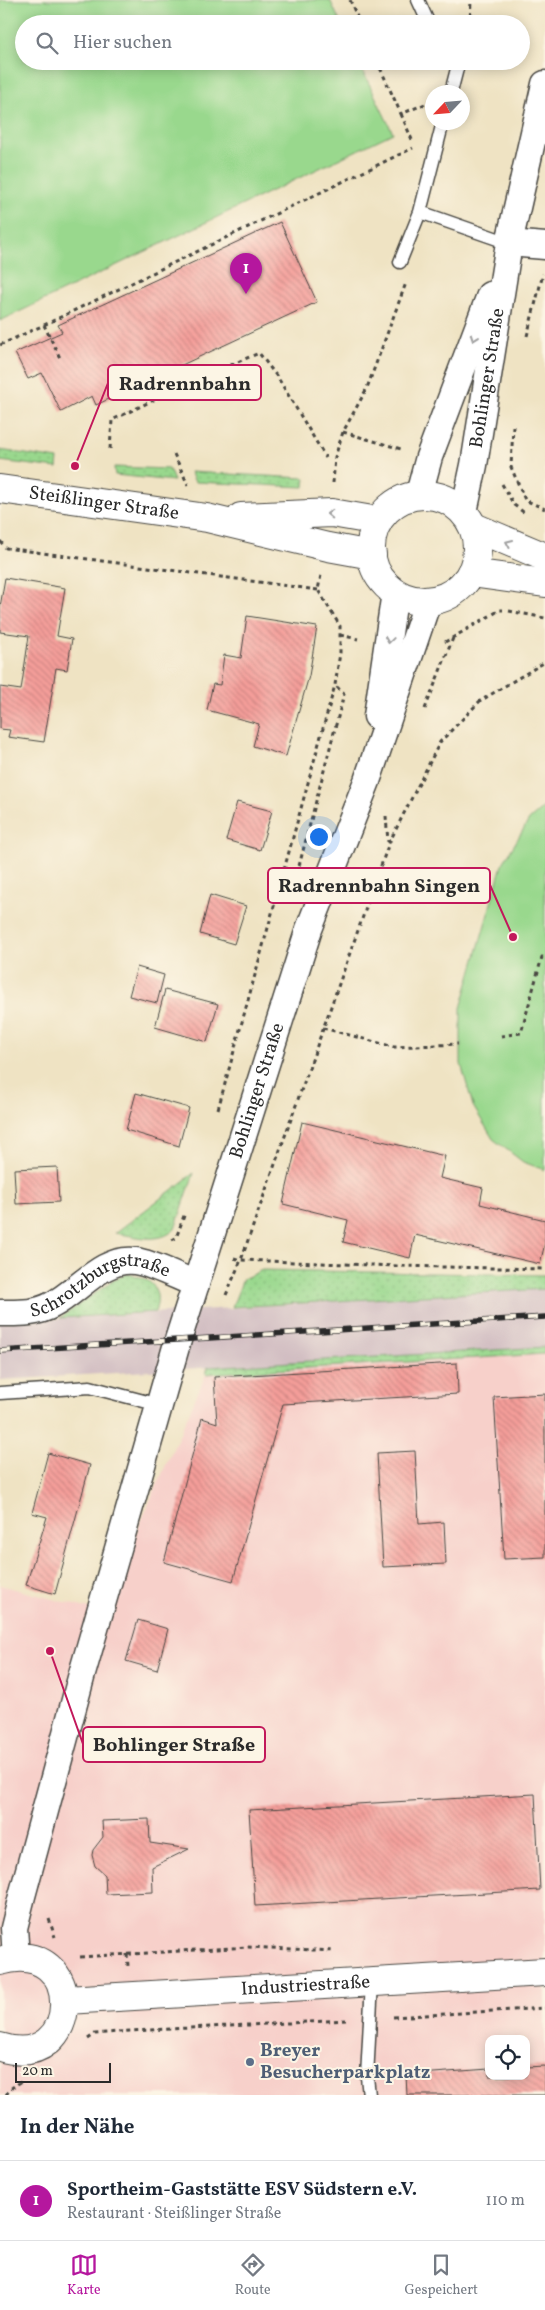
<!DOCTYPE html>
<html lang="de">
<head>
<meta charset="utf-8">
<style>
	:root { --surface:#fff; --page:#f2f2f3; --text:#1f2937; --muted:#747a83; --line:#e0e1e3; --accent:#b5179e }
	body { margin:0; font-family:Vollkorn,serif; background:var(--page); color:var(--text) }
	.controls { position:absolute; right:15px; bottom:15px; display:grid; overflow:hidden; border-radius:10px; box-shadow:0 2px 12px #0003 }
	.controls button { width:45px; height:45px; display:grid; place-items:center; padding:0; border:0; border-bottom:1px solid var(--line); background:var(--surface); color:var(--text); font:25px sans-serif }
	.compass { position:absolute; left:425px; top:85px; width:45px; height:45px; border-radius:50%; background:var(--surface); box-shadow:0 2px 12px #0003; rotate:244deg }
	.scale { position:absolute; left:15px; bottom:12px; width:96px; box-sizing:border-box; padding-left:5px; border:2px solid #2b2b2b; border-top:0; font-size:14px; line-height:18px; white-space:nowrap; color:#2b2b2b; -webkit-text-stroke:4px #fcf5e5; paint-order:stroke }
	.you { position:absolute; left:318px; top:836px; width:18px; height:18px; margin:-12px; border:4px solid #fff; border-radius:50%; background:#1a73e8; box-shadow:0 0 0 8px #1a73e833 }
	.badge { display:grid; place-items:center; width:32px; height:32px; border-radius:50%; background:var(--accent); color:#fff; font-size:16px; font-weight:700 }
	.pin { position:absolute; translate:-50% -41px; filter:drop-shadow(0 1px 2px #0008) }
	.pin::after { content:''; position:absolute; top:26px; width:18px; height:15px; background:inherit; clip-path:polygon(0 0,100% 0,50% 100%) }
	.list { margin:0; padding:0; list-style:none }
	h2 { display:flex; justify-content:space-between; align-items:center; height:65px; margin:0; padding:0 20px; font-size:21px }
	h2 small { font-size:16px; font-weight:400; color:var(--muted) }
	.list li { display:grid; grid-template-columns:32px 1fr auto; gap:15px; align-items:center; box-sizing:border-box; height:80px; padding:0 20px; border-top:1px solid var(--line) }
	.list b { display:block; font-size:19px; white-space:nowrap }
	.list p { margin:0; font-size:16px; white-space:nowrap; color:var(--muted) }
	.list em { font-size:16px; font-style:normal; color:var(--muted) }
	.icon { flex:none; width:28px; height:28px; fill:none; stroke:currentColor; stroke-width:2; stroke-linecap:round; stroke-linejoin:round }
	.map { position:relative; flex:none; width:545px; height:2095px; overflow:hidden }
	.search { position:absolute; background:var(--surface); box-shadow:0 2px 12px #0003; left:15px; right:15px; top:15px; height:55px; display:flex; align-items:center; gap:12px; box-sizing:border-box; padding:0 18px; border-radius:28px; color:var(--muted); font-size:19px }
	.sheet { height:145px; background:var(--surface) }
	nav { display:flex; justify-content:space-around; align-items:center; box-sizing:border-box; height:70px; border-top:1px solid var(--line); background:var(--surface); font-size:14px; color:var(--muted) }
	nav a { display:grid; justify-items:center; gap:2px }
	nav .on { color:var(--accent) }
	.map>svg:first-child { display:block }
	.built { fill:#f7d0ca; fill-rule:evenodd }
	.industrial { fill:#d2bec2 }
	.grass { fill:url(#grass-dots); stroke:#62825c }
	.garden { fill:#99d88d; stroke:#62825c }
	.building { fill:url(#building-back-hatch) }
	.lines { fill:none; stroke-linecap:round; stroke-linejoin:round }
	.service-casing { stroke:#484742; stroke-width:15 }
	.minor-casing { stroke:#484742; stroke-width:29 }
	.tertiary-casing { stroke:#484742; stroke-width:30 }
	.path { stroke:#484742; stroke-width:3; stroke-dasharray:4 4; stroke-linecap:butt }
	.service { stroke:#fff; stroke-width:12 }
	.minor { stroke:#fff; stroke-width:26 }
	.tertiary { stroke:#fff; stroke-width:28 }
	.rail-casing { stroke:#2b2b2b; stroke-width:5.5 }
	.rail { stroke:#fcf5e5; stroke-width:4; stroke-dasharray:11; stroke-linecap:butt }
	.oneway { stroke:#a0a0a0 }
	.service-dot { fill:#5c6f8a; stroke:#fcf5e5; stroke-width:2 }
	.labels { text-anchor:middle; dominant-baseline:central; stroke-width:4; stroke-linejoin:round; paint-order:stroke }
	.street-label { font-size:19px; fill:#2b2b2b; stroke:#fcf5e5 }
	.service-label { font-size:19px; font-weight:bold; fill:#4e5e75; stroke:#fcf5e5; text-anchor:start }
	.leader { fill:none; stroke:#c2185b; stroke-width:2 }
	.callout-dot { fill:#c2185b; stroke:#fcf5e5; stroke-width:2 }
	.callout { fill:#fcf5e5; stroke:#c2185b; stroke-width:2 }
	.callout-label { font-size:20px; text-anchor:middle; font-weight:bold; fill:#2b2b2b }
</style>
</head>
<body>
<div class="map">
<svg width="545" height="2095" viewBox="0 0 545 2095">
	<defs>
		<pattern id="grass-dots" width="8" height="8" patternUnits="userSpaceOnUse" patternTransform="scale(1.25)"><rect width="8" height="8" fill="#99d88d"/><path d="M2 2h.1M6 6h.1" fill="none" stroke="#84ba7a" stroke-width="1.8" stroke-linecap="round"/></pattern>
		<pattern id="building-back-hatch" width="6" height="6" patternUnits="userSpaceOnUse" patternTransform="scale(1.25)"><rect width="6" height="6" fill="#f59e9a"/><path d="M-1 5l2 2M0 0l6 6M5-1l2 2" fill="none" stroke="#c7817e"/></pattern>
	</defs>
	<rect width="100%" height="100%" fill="#fcf5e5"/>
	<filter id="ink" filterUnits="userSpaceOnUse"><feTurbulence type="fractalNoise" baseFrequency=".02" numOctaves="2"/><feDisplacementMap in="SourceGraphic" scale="10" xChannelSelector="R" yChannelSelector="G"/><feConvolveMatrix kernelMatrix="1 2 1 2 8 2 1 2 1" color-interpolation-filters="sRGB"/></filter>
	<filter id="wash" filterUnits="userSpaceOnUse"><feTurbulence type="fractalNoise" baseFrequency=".0096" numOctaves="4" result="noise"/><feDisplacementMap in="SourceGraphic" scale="20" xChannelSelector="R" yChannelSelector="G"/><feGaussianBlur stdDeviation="1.12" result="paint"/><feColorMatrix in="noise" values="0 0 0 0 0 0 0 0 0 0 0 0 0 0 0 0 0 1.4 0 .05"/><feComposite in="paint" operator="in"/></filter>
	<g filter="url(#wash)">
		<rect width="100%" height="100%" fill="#efe3c3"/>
		<path class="built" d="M545 1354V2095H0V1585L101 1612 206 1374ZM489 2039H526V2076H489Z"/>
		<path class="industrial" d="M545 1289V1347L0 1380V1322Z"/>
		<path class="grass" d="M0 450 58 459 57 468 0 461Z
			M114 467 169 469 174 481 115 475Z
			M190 472 305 478 304 487 195 482Z
			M194 1173 175 1229C159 1245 135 1236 115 1233Z
			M262 1270 545 1275V1289L232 1307 243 1279Z
			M127 1274C150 1277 163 1288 155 1312L60 1318 114 1280Z
			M545 1347V1354L206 1374 208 1367Z"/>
		<path class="garden" d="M0 0H330L341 24H24V61H358L393 133 0 321Z
			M545 806V1170L523 1162 493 1139 473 1106 461 1064V1008L502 865 529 820Z"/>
		<g id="blocks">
			<path class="building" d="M280 222 317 302 96 405 92 396 61 412 42 373 28 379 15 353 62 332 58 325Z
				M5 578 65 588 57 636 72 639 67 670 56 668 44 742 8 737 10 730 0 729V687L21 690 29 636 0 632V607Z
				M247 616 317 627 309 676 286 756 253 746 259 724 207 710 213 684 220 685 224 655 241 658Z
				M237 802 272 811 260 850 226 840Z
				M210 895 246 906 234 944 200 934Z
				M137 967 164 975 157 1003 129 996Z
				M165 990 218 1004 207 1042 155 1027Z
				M136 1093 189 1108 179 1146 126 1130Z
				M302 1122 445 1156 440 1178 483 1188 480 1204 545 1220V1243L540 1264 415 1235 410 1258 343 1242 348 1220 283 1204Z
				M57 1167 59 1202 16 1204 14 1169Z
				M457 1363 458 1394 283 1404 233 1581 164 1562 202 1418 217 1423 214 1377Z
				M545 1394V1557L504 1559 494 1397Z
				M415 1451 419 1524 444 1522 446 1564 383 1567 377 1453Z
				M48 1453 90 1465 55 1594 26 1585 47 1517 32 1513Z
				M138 1620 168 1629 157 1670 126 1661Z
				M535 1794 540 1890 255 1906 249 1810Z
				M149 1819 150 1843 189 1849 152 1867 153 1892 106 1894 105 1875 95 1866 92 1855 93 1850 103 1837 102 1821Z
				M545 2066V2095H407L406 2075 489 2069V2076H526V2067Z"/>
		</g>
	</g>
	<g filter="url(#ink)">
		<use href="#blocks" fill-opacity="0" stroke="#484742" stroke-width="1"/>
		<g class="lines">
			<defs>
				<path id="service" d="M418 0 429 24
					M451 92 459 61
					M420 212 509 243
					M400 262 420 212 443 122
					M0 1393 90 1387 159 1405
					M369 2095 367 2077 372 1982"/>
				<g id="minor">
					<path d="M509 243 545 246"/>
					<path d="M419 494 429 457 490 295"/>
					<path id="s1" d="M464 512 474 465 509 243 545 84"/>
					<path d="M377 716 395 592"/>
					<path id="s2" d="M0 1313C18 1313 36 1314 52 1305 79 1291 102 1257 135 1261 152 1263 180 1278 196 1284"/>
					<path id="s3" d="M16 1957 14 1928 22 1896 82 1674 178 1340 309 929 367 781 428 601"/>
				</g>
				<g id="tertiary">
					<path id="s4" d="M0 489 207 518 328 547 372 555"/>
					<circle cx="424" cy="548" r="53"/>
					<path d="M241 517 332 513 378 521"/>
					<path d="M474 527 545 557"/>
					<path d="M471 573 545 583"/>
					<path d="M0 1961C87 1935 84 2074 0 2047"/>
					<path id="s5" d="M66 2000 545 1972"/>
				</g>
			</defs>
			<use href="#service" class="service-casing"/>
			<use href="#minor" class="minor-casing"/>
			<use href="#tertiary" class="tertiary-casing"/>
			<path class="path" d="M350 0 360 24
				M470 24 471 0
				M377 61 401 114 430 102
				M401 114 413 142
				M44 325 413 148
				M527 336 543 274
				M0 345 44 325 61 360
				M513 426 511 467 525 500 545 509
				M343 432 401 449
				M110 449 112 420 202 377 259 353 278 378 326 458
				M174 454 188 485
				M333 483 335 457 343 432 367 388 406 283
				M502 484 514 505 526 514
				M0 541 6 548 318 590
				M509 611 545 618
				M340 635 358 639
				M445 642 500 610H503
				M425 709 453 638
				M386 816 388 842
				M299 866 344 694 335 685
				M323 1028 394 1047 458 1044
				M501 1036 521 1033 542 957 545 958
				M218 1109 335 685 340 653V626L318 590 321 575
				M172 1240 176 1238 185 1213
				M234 1258 241 1260 397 1266 545 1269
				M226 1295 241 1260 389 843 440 742 480 701 545 662
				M49 1919 55 1937
				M127 1954 128 1966
				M80 1957 248 1947 335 1951
				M393 2017 545 2008
				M88 2039 95 2034 130 2031 347 2020
				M6 2095 10 2089 22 2081"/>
			<use href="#service" class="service"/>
			<use href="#minor" class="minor"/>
			<use href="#tertiary" class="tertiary"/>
			<defs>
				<path id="rail" d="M0 1351 545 1317"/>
			</defs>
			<use href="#rail" class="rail-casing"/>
			<use href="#rail" class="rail"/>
		</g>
		<defs><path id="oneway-chevron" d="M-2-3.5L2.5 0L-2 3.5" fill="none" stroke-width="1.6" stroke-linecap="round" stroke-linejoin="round" transform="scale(1.25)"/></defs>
		<g class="oneway">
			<use href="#oneway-chevron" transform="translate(474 338) rotate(110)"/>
			<use href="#oneway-chevron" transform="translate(330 514) rotate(-178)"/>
			<use href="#oneway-chevron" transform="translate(509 543) rotate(-156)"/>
			<use href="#oneway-chevron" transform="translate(389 640) rotate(98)"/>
		</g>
	</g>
	<circle class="service-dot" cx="250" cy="2062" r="5"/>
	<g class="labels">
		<g class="street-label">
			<text stroke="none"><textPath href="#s1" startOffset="136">Bohlinger Straße</textPath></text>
			<text stroke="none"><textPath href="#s4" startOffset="105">Steißlinger Straße</textPath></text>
			<text stroke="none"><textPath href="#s3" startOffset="901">Bohlinger Straße</textPath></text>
			<text stroke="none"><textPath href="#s2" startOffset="108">Schrotzburgstraße</textPath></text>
			<text stroke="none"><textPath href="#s5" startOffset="240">Industriestraße</textPath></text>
		</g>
		<g class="service-label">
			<text x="260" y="2051">Breyer<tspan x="260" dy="22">Besucherparkplatz</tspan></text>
		</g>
	</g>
	<path class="leader" d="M75 466L108 383M513 937L490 885M50 1651L83 1744"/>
	<g class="callout-dot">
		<circle cx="75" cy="466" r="5"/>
		<circle cx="513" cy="937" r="5"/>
		<circle cx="50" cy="1651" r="5"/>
	</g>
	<g class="callout">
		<rect x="108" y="365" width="153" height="35" rx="5"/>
		<rect x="268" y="868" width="222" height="35" rx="5"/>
		<rect x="83" y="1727" width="182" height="35" rx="5"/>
	</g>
	<g class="callout-label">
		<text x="185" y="390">Radrennbahn</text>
		<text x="379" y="892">Radrennbahn Singen</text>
		<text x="174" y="1751">Bohlinger Straße</text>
	</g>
</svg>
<div class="controls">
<button><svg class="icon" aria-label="locate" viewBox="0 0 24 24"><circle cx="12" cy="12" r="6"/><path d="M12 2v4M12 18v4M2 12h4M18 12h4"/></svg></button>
</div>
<svg class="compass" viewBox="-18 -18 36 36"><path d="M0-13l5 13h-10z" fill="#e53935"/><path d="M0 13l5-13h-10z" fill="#747a83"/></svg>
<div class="scale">20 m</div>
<div class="you"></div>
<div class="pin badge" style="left:246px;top:294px">1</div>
<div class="search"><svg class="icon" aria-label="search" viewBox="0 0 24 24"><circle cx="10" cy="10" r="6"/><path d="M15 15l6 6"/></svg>Hier suchen</div>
</div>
<section class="sheet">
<h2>In der Nähe<small></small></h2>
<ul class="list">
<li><span class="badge">1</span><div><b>Sportheim-Gaststätte ESV Südstern e.V.</b><p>Restaurant · Steißlinger Straße</p></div><em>110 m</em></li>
</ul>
</section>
<nav>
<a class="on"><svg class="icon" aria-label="map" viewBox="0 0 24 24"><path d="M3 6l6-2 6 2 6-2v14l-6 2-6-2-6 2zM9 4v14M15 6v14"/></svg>Karte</a>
<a><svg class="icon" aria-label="directions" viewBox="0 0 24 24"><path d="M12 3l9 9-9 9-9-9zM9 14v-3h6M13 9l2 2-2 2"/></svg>Route</a>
<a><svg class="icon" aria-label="saved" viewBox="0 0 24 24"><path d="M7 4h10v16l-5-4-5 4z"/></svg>Gespeichert</a>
</nav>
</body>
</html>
